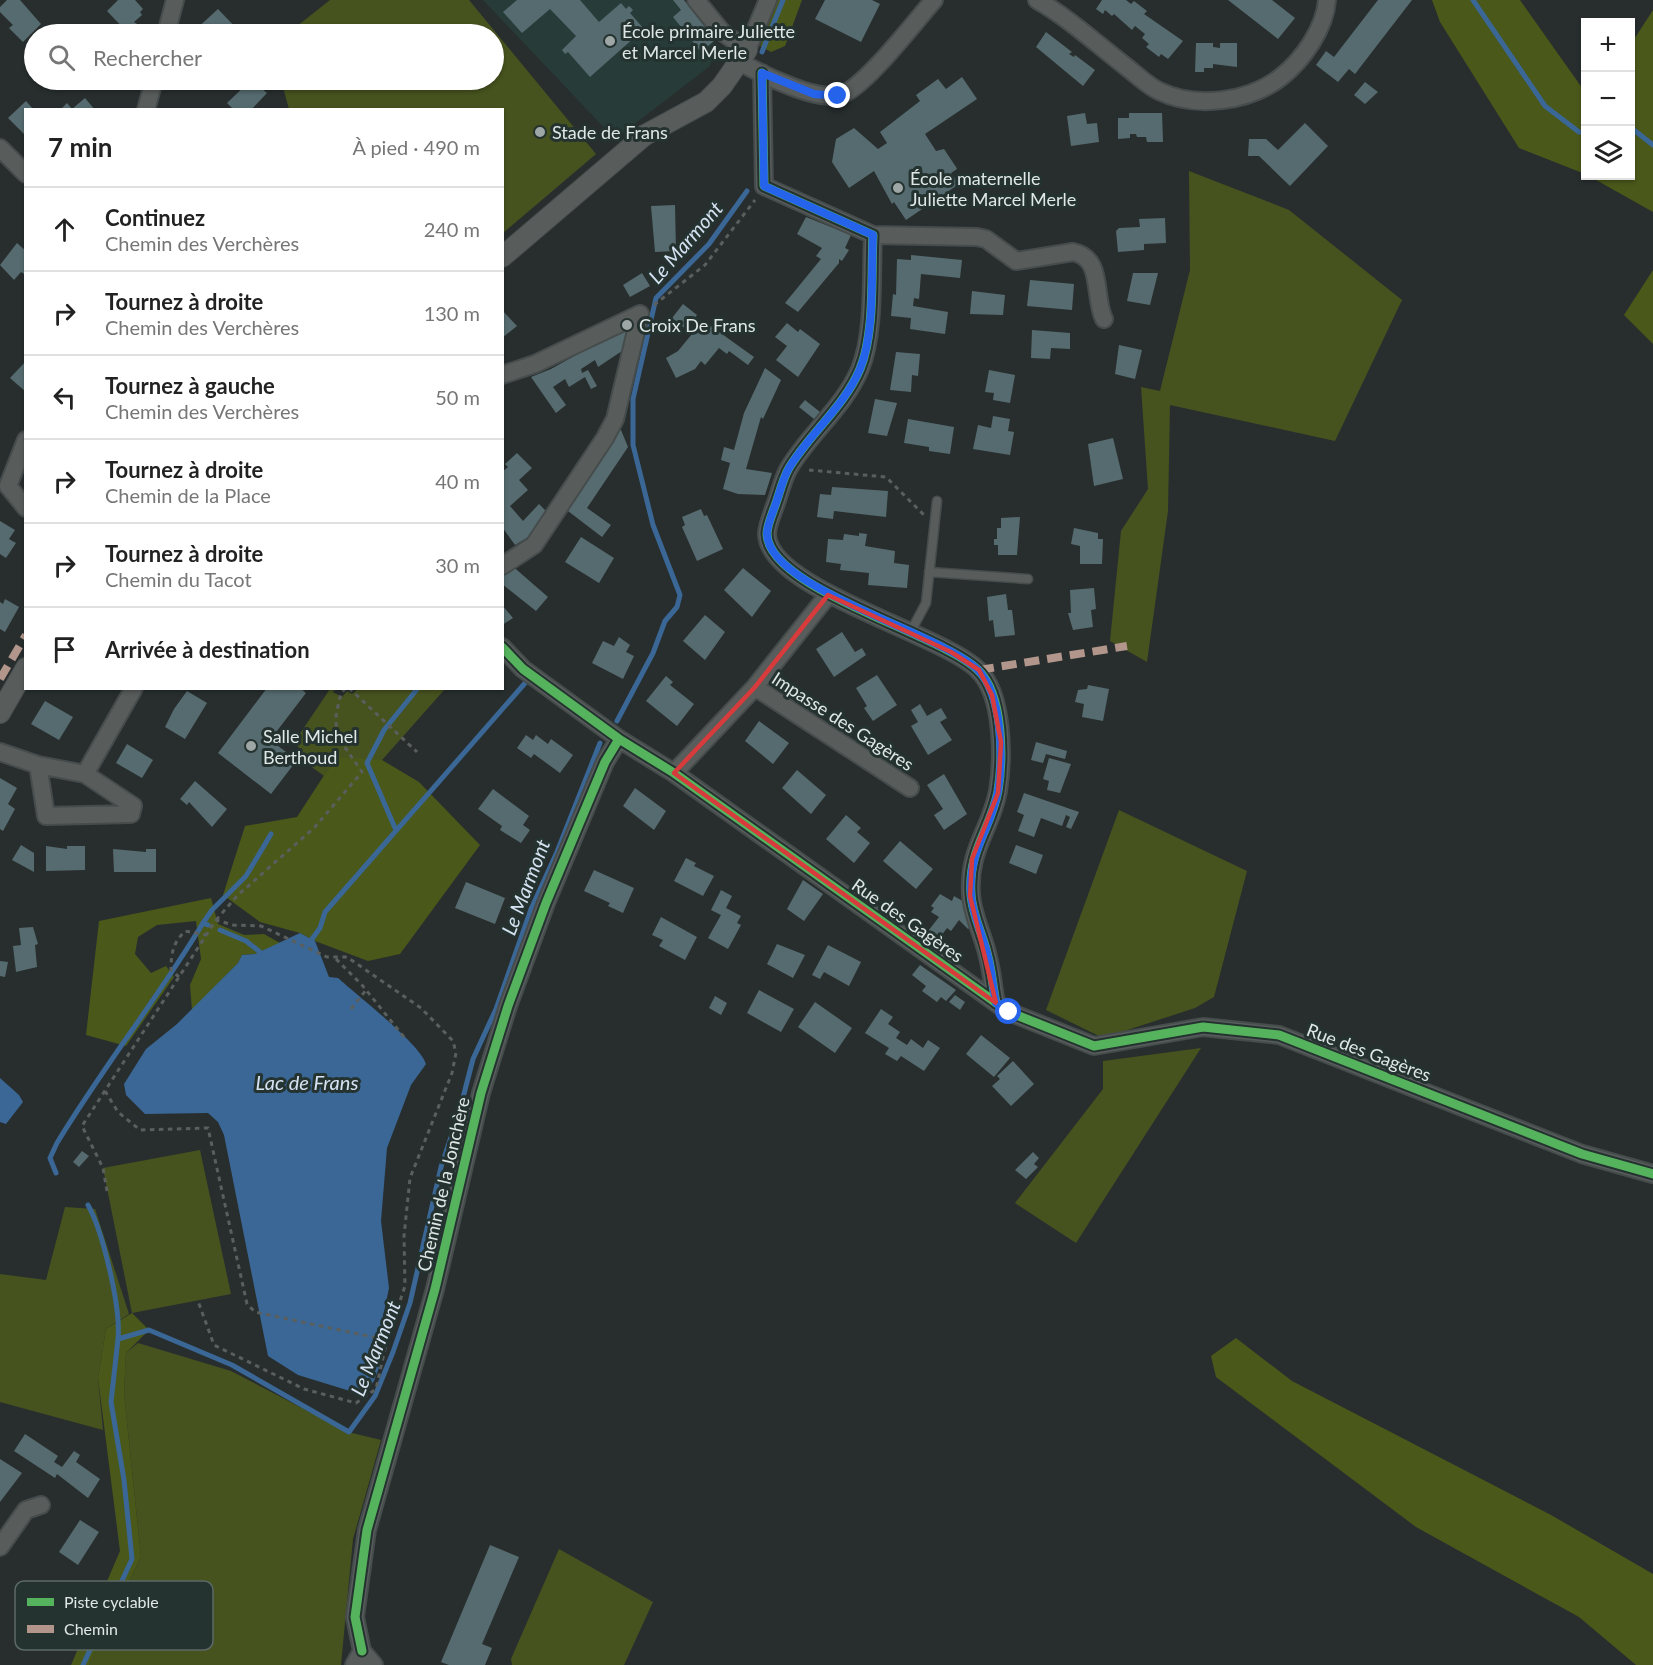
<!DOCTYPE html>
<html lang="fr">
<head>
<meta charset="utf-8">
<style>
	:root { --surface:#fff; --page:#f6f6f6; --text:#222; --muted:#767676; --line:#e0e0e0 }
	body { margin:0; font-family:Lato,sans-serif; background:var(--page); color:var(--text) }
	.controls { position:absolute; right:18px; top:18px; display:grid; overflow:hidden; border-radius:0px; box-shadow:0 2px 4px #0004 }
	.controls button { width:54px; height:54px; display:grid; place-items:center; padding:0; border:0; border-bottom:2px solid var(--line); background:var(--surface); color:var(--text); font:30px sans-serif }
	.stop { position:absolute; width:18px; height:18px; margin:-14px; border:4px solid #2563eb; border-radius:50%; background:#fff }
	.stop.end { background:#2563eb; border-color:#fff; box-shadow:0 2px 6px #0008 }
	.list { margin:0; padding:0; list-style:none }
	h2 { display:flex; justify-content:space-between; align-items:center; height:78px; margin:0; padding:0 24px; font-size:26px }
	h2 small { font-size:20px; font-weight:400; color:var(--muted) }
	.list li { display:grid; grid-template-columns:39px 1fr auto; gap:18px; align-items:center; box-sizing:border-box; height:84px; padding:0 24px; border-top:2px solid var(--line) }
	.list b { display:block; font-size:22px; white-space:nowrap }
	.list p { margin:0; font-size:20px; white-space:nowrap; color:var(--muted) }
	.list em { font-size:20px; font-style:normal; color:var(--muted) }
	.icon { flex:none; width:33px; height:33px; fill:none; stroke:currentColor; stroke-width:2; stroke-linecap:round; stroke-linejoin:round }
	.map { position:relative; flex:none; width:1653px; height:1665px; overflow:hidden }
	.search { position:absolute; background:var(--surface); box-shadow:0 2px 4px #0004; left:24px; top:24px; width:480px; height:66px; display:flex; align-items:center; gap:15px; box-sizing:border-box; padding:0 21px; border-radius:33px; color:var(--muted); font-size:22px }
	.panel { position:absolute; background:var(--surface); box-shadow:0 2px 4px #0004; left:24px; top:108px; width:480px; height:582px; border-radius:0px }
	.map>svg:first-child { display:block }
	.built { fill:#273c39 }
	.green { fill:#46531e }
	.forest { fill:#4a581a }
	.water { fill:#3a6795 }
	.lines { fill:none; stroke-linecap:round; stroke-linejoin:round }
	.stream { stroke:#3a6795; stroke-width:5 }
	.building { fill:#566b6f }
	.service-casing { stroke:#464c4c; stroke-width:11 }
	.minor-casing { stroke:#464c4c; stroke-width:20 }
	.tertiary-casing { stroke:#464c4c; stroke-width:22 }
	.path { stroke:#5a5f5e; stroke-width:3; stroke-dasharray:4.5 4.5; stroke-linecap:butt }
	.service { stroke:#585d5c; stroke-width:8 }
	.minor { stroke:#585d5c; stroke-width:16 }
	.tertiary { stroke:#585d5c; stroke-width:20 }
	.quiet { stroke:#b2968c; stroke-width:8; stroke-dasharray:15 8; stroke-linecap:butt }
	.cycleway-casing { stroke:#243230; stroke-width:13 }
	.cycleway { stroke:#56b35d; stroke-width:9 }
	.route { stroke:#2563eb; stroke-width:8 }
	.marked { fill:none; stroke:#d73b3b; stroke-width:4.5; stroke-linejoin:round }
	.poi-dot { fill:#9fa7a6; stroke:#243230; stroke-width:2 }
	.labels { text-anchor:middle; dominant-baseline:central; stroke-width:6; stroke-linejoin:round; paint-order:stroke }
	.poi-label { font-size:18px; fill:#dfe8e7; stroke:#243230; text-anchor:start }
	.street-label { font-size:18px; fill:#dfe8e7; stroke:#243230 }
	.water-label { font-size:20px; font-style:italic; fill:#d5e2f1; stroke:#243230 }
	.key { fill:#243230; stroke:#5c6967; stroke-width:1.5 }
	.key-label { font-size:16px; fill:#dfe8e7 }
</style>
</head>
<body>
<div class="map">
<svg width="1653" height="1665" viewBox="0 0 1653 1665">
	<rect width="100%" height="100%" fill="#282e2e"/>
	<path class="built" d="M483 0H680L717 46 710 66 615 139Z"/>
	<path class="green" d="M330 0H469L596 154 503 233 502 110 289 109 281 80H494V34H287Z
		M1189 171 1289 210 1402 300 1335 441 1170 405 1168 511 1147 662 1110 641 1121 531 1148 489 1141 387 1160 391 1190 270Z
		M330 689H335L333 692 342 697 347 691 352 694 358 689H445L382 760H377L372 765 336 757 324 776 309 765 297 745 299 735Z
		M1119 810 1247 871 1214 997 1195 1008 1103 1038 1046 1010Z
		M1201 1048 1076 1243 1015 1203 1103 1089V1061Z
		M200 1150 231 1294 132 1313 103 1168Z
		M65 1207 95 1209 129 1314 106 1329 98 1378 103 1430 0 1402V1274L46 1280Z
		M138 1343 231 1371 348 1432 381 1440 353 1539 341 1665H89L141 1557 124 1393 126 1353Z
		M559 1549 653 1602 624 1665H512L511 1659Z"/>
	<path class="forest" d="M778 0H802L785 46 771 52 760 46Z
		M1432 0H1520L1585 92V174L1519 148 1440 22Z
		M1653 10V212L1589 176H1630L1631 44Z
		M1653 270V344L1624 315Z
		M336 757 382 760 419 782 480 845 400 954 368 961 315 941 300 933 260 922 223 895 245 826 297 817Z
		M211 898 218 924 244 935 264 934 280 943 255 954 242 955 238 963 192 1010 190 985 201 959 196 921 157 925 138 937 135 954 151 973 166 966 174 977 126 1046 86 1035 99 921Z
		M132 1313 149 1330 126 1353 124 1393 141 1557 89 1665H71L120 1551 98 1378 106 1329Z
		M1236 1338 1292 1381 1551 1515 1653 1574V1665H1636L1579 1617 1416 1527 1216 1377 1211 1356Z"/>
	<path class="water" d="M300 933 315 941 329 977 338 978C357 995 420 1044 426 1064L411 1085 387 1148 381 1221 389 1288 380 1331V1365L374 1381 363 1395 298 1375 268 1356 224 1135 218 1122 208 1113 145 1114 126 1095 124 1084 146 1049 177 1024 238 963 242 955 255 954Z
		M0 1078 19 1095 23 1102 6 1124 0 1122Z"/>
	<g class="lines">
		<path class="stream" d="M1473 0 1545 106 1579 132H1586
			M762 52 783 0
			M1630 130H1634L1653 145
			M617 721 653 653 665 621 677 607 680 595 653 525 633 445V399L656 298 709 244 747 191
			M395 828 367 763 384 730 418 688
			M208 925 203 923 212 910 246 876 271 834
			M220 930 246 941 260 952
			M312 939 320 928 325 912 526 682
			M56 1173 50 1158 57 1143C103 1067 158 998 203 923
			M88 1205C103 1232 121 1307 118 1339
			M83 1665 132 1559 124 1480 111 1402 118 1339 149 1330 232 1365 349 1432 375 1396 393 1352 410 1303 441 1167 459 1113 473 1059 496 1009 531 909 557 852 600 743"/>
	</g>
	<path class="building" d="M7 0H20L41 24 23 42 9 28 13 25 0 12V7Z
		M118 0H135L143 9 140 12 142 15 134 22 137 24 128 33 107 11Z
		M517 0H580L599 22 621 3 626 9 629 6 633 10 630 13 644 29 590 77 568 52 565 54 562 50 576 36 550 9 522 33 503 12Z
		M673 0H684L715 40 701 52 673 17 681 10Z
		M825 0H872L880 4 861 42 815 19Z
		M1102 0H1126L1131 4 1134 1 1147 11 1144 14 1183 41 1168 59 1161 54 1159 57 1146 47 1149 44 1142 38 1145 34 1135 26 1132 30 1114 14 1112 16 1105 10 1103 14 1096 9Z
		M1228 0H1272L1295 18 1278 39Z
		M1378 0H1412L1355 74 1349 69 1338 82 1316 65 1326 51 1334 57Z
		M218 9 238 30 234 34H195L193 32Z
		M1046 32 1072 52 1069 54 1074 57 1075 55 1095 70 1083 86 1036 47Z
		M1196 43H1213V47L1220 48V43H1237V67L1213 64V68H1204V72H1195Z
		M962 77 977 99 925 134 936 151 944 149 956 167 957 169 951 173 959 184 906 220 894 202 892 204 874 171 849 188 832 162 836 139 854 128 878 149 887 143 880 132 920 101 916 95 938 79 946 89Z
		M251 80 267 93 251 110H234L227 103Z
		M1365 82 1378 92 1365 104 1354 95Z
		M85 98 95 110H60L67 103 72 109Z
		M26 101 34 110H26V136L8 118Z
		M1085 113 1087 124 1097 123 1099 142 1071 146 1067 116Z
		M1129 113H1162L1163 142H1147L1146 137H1137L1136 134H1130V138L1118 139V118H1129Z
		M1305 123 1328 146 1290 186 1259 156H1248L1249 139H1266L1278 150Z
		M675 205 676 251 655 252 651 206Z
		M806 217 851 235 845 248 849 250 842 261 839 259V263L798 312 785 303 821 259 816 256 822 248 797 234Z
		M1165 218 1166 243 1144 244V250L1118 252 1116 231 1119 228 1140 227 1139 219Z
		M17 243 26 251V271L24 274 21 272 14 280 0 265Z
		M911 255 962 260 960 278 921 274 919 299 914 298 913 306 948 312 945 334 910 329 911 318 891 316 893 294 896 295 897 259 911 260Z
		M642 273 650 286 630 297 623 285Z
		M1133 273H1158L1150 305 1127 301Z
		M1030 280 1074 284 1072 310 1027 306Z
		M972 291 1005 295 1003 315 970 314Z
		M683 304 697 315 689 326 701 333 708 324 754 357 748 365 729 351 727 354 719 348 705 365 701 361 695 369 676 378 666 358 678 351 692 334 672 318Z
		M502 310 517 326 502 338Z
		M787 323 798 332 800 329 820 344 798 377 776 360 787 346 775 337Z
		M624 328 629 333 622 351 598 367 595 360 581 369 582 373 588 370 597 386 591 389 585 377 569 387 565 379 553 387 566 405 556 413 531 377 551 369Z
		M1032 330 1070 333V349L1051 348 1050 359 1031 358Z
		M1119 345 1142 350 1135 379 1115 374Z
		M896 352 920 354 918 376 912 375 911 392 890 390Z
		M26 361V392L10 378Z
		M765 368 781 380 763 419 761 417 746 469 772 473 765 495 738 494 723 489 730 463 721 460 724 447 734 450 744 413Z
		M989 370 1015 375 1010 403 993 400 994 393 985 392Z
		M875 399 897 403 887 436 868 433Z
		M805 400 820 412 814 419 799 407Z
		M993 416 1010 419 1008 431 1014 432 1010 455 973 449 978 425 991 428Z
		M908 419 954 427 950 454 929 451V447L904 443Z
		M617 429 621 430 628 447 587 508 611 525 602 537 564 508Z
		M1113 438 1123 479 1094 486 1088 444Z
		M517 453 532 468 519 480 528 490 510 506 523 521 539 504 549 514 535 533 515 545 502 527V472L508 467 505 464Z
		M832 487 888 491 886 517 834 511 833 519 817 517 820 494 831 495Z
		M701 509 704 516 707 515 723 549 697 561 682 527 685 525 682 517Z
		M1020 517 1017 555H998V545H994V539H997V528H1001V518Z
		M0 521 15 530 9 539 16 543 6 558 0 554Z
		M1074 528 1098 533V539H1103L1102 564H1080V546L1071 544Z
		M859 533 867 534 865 546 895 551 894 563 909 565 907 588 868 585 869 573 840 570 841 564 826 562 828 539 843 540 844 534 859 536Z
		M581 537 614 558 599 583 565 562Z
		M510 564 548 597 536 611 502 584V569Z
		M743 568 771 591 752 617 724 590Z
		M1094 588 1096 609 1091 610 1093 627 1073 630 1068 613H1071L1070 590Z
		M1006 594 1008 610H1012L1015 635 995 637 993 620 989 621 987 597Z
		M5 599 19 607 5 632 0 629V602L3 604Z
		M502 605 513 618 502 625Z
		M705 615 725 632 705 660 683 641Z
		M842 632 855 652 862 648 866 655 834 677 816 649Z
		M619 637 630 645 626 652 634 656 623 679 592 663 603 641 614 646Z
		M877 675 897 705 873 721 864 708 867 706 856 688Z
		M666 676 673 682 670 685 694 704 677 726 646 701Z
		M1088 685 1109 689 1103 721 1082 717 1084 704 1075 702 1078 690 1087 689Z
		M267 688H300L306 693 270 740 297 760 271 794 218 753Z
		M187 691 207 703 185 739 165 727 174 709Z
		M45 701 73 717 59 740 31 724Z
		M920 704 927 716 941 708 947 718 940 722 952 740 928 755 911 726 918 722 911 710Z
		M759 721 789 743 773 764 745 741Z
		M526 735 533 740 536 735 548 744 551 739 573 755 560 773 534 754 531 758 517 748Z
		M1036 742 1067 751 1065 759 1046 754 1043 763 1031 760Z
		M127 744 153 760 142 778 116 763Z
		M1049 758 1071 764 1060 793 1047 790 1049 781 1043 779Z
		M797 770 826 795 811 814 782 788Z
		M944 774 967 814 944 830 934 815 943 809 927 785Z
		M0 778 17 788 8 804 15 809 3 831 0 829Z
		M195 781 227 809 212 827 189 802 187 805 180 799Z
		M635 788 666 811 654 830 623 806Z
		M493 789 529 816 523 825 530 830 521 843 500 830 502 826 478 809Z
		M1024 793 1079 812 1071 829 1066 827 1070 817 1066 815 1062 826 1041 818 1034 837 1018 831 1024 815 1017 812Z
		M846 815 861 828 857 832 870 843 854 863 826 839Z
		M900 841 933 869 916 889 883 861Z
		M21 845 34 853V872L12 860Z
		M1016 845 1043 855 1036 874 1009 863Z
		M46 846 67 849V846H85V870L46 871Z
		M113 849 146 852V849H156V872H114Z
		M686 858 696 863 694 866 714 876 703 896 674 881Z
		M594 870 634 888 623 913 608 906 610 903 584 891Z
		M803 880 823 894 804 921 787 909Z
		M466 882 505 898 495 924 455 908Z
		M721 890 732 896 726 908 741 916 737 923 741 925 728 949 708 938 721 915 711 910Z
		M940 894 952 901 954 896 966 903 971 927 968 929 959 920 951 931 947 928 936 943 925 935 939 917 931 912 934 908 931 906Z
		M661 917 697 937 685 960 659 946 663 940 652 935Z
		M33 927 38 944 35 945 37 967 16 972 13 946 21 945 19 928Z
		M777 944 805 955 793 978 767 964Z
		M828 945 861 962 849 986 824 972 820 979 812 975Z
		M0 961 8 962 5 977 0 976Z
		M920 965 956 990 946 1001 941 997 937 1002 922 991 926 986 912 975Z
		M759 990 794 1009 781 1032 747 1013Z
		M955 995 965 1002 960 1010 949 1002Z
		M715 996 727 1003 721 1015 709 1008Z
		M815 1002 852 1028 835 1053 798 1027Z
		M881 1009 893 1017 888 1024 900 1032 896 1038 907 1045 911 1039 923 1048 928 1040 940 1048 924 1071 901 1056 897 1061 885 1054 889 1048 865 1033Z
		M981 1035 1010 1058 994 1077 966 1054Z
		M1013 1061 1034 1084 1011 1106 992 1086 1000 1079 997 1076Z
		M82 1151 89 1156 79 1167 73 1162Z
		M1033 1152 1039 1158 1034 1164 1038 1167 1026 1179 1015 1170Z
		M25 1434 58 1456 54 1462 62 1467 74 1451 80 1455 76 1462 100 1479 88 1498 57 1474 55 1478 14 1451Z
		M0 1459 22 1473 0 1502Z
		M80 1520 99 1532 78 1565 59 1552Z
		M490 1545 519 1557 482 1644 492 1648 485 1665H449L441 1662Z"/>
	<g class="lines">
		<defs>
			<path id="service" d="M929 572 1028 579
				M910 633 926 603 937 501"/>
			<path id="minor" d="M696 0 722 32 747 50 768 0
				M1037 0C1069 18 1099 46 1129 69 1138 76 1148 86 1159 91 1196 109 1249 102 1281 77 1303 60 1325 28 1327 0
				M166 34 175 0
				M740 62C763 75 815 101 840 95 863 90 916 20 934 0
				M762 73 764 186 873 235C871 275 875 333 860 369 844 407 810 433 789 468 783 478 780 492 776 503 773 512 767 525 767 534 768 589 942 634 978 670 1004 695 1003 759 998 791 991 829 968 849 971 894 972 915 984 937 988 957 992 972 993 988 996 1003
				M146 110 154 80
				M0 148 26 174
				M873 235 977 237 986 239 1016 261 1073 252C1104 258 1093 297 1104 319
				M502 375 535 364 640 314
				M26 440 8 486 26 508
				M502 566 534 545 605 438 615 419 640 314
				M502 647 523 669 619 739 674 773 1009 1012 1094 1046 1203 1027 1279 1035 1582 1154 1653 1174
				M755 687 910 788
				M0 752 38 765 46 816 131 814 133 806 85 774 134 688
				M38 765 85 774
				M674 773 755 687 828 595
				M0 1547 26 1510 41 1505
				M362 1651 374 1665
				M354 1665 362 1651 355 1617 367 1530 435 1289 481 1093 508 1006 546 903 605 762 619 739"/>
			<path id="tertiary" d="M502 257 645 135 706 102 722 86 747 50
				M0 713 26 668"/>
		</defs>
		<use href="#service" class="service-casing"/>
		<use href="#minor" class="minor-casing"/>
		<use href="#tertiary" class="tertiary-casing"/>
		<path class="path" d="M654 305 705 265 755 200
			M809 470 886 477 924 515
			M349 688 417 752
			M216 920 238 895 314 828 362 772C347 749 330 734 338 706 340 698 340 693 346 688
			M336 959 362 985 404 1037
			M179 977 171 970C171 953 173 943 185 931L206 935
			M351 1009 366 990
			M105 1091 118 1112 140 1130 208 1128 247 1304 255 1312 387 1340
			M107 1191 103 1168 82 1126 216 920 233 925 261 926 327 957H347L421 1008 453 1041 456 1053 452 1073 410 1178 404 1236 405 1286 387 1340 376 1389 356 1403 304 1389 214 1345 198 1301"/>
		<use href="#service" class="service"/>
		<use href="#minor" class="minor"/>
		<use href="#tertiary" class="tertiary"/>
		<path class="quiet" d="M979 670 1127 646
			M0 679 26 635"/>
		<defs>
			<path id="cycleway" d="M762 73 764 186 873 235C871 275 875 333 860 369 844 407 810 433 789 468 783 478 780 492 776 503 773 512 767 525 767 534 768 589 942 634 978 670 1004 695 1003 759 998 791 991 829 968 849 971 894 972 915 984 937 988 957 992 972 993 988 996 1003
				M502 647 523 669 619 739 674 773 1009 1012 1094 1046 1203 1027 1279 1035 1582 1154 1653 1174
				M362 1651 355 1617 367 1530 435 1289 481 1093 508 1006 546 903 605 762 619 739"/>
		</defs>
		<use href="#cycleway" class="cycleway-casing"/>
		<use href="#cycleway" class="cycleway"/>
	</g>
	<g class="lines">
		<path class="route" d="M838 96 814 94 762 73 764 186 873 235C871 275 875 333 860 369 844 407 810 433 789 468 783 478 780 492 776 503 773 512 767 525 767 534 768 589 942 633 978 670 1003 695 1003 759 998 791 991 829 968 851 971 894 972 915 984 937 988 957 992 972 993 988 996 1003L1009 1012"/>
	</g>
	<path class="marked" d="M828 595 951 652 979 670 992 695 1001 742 998 793 972 859 970 896 996 1003 674 773 755 687Z"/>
	<g class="poi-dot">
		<circle cx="610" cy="41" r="6"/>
		<circle cx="540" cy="132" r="6"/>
		<circle cx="898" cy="188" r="6"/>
		<circle cx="627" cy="325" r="6"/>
		<circle cx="251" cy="746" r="6"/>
	</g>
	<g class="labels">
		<g class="poi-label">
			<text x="622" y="31">École primaire Juliette<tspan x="622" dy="21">et Marcel Merle</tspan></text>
			<text x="552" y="132">Stade de Frans</text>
			<text x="910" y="178">École maternelle<tspan x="910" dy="21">Juliette Marcel Merle</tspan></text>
			<text x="639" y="325">Croix De Frans</text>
			<text x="263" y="736">Salle Michel<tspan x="263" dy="21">Berthoud</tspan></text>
		</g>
		<g class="street-label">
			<text transform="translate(843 721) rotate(33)">Impasse des Gagères</text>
			<text transform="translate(908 920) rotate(35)">Rue des Gagères</text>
			<text transform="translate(1369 1052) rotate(21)">Rue des Gagères</text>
			<text transform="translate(443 1184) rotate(-77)">Chemin de la Jonchère</text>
		</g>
		<g class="water-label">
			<text transform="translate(685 242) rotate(-49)">Le Marmont</text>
			<text transform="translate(525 887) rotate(-69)">Le Marmont</text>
			<text x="307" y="1082">Lac de Frans</text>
			<text transform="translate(375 1348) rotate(-68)">Le Marmont</text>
		</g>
	</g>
	<rect x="15" y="1581" width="198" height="69" rx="9" class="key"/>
	<rect x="27" y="1598" width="27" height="8" fill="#56b35d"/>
	<rect x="27" y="1625" width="27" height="8" fill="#b2968c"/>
	<g class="key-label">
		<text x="64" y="1608">Piste cyclable</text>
		<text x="64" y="1635">Chemin</text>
	</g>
</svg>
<div class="controls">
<button>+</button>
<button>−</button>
<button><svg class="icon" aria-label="layers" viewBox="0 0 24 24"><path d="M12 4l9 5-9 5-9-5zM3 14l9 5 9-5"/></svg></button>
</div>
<div class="stop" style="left:1009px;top:1012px"></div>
<div class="stop end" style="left:838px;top:96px"></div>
<div class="search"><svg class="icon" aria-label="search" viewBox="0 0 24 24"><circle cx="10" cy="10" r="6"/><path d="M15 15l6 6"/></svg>Rechercher</div>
<section class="panel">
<h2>7 min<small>À pied · 490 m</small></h2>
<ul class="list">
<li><svg class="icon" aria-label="ahead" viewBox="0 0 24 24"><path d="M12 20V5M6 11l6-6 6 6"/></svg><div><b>Continuez</b><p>Chemin des Verchères</p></div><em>240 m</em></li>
<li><svg class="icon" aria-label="right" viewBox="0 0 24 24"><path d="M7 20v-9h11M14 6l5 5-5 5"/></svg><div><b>Tournez à droite</b><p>Chemin des Verchères</p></div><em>130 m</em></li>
<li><svg class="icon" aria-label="left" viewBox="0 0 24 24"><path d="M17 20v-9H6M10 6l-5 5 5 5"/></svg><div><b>Tournez à gauche</b><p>Chemin des Verchères</p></div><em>50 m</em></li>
<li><svg class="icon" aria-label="right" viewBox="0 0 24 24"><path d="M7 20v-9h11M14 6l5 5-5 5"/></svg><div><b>Tournez à droite</b><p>Chemin de la Place</p></div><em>40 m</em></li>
<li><svg class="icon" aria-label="right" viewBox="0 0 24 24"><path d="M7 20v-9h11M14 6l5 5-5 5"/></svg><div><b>Tournez à droite</b><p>Chemin du Tacot</p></div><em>30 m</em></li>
<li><svg class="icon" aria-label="arrive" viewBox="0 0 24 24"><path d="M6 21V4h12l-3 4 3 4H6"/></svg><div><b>Arrivée à destination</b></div></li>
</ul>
</section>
</div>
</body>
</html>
